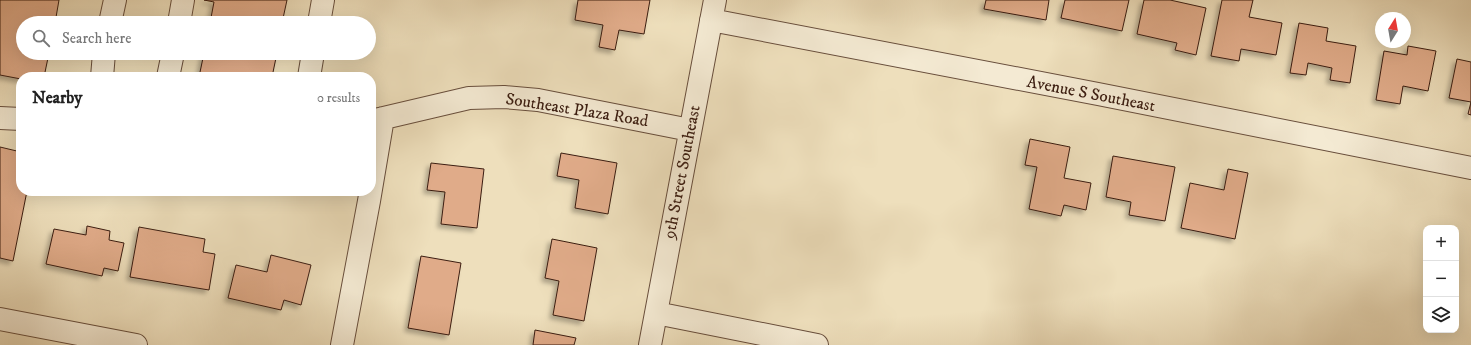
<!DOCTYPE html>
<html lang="en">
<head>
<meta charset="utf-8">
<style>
	:root { --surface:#fff; --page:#f6f6f6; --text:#222; --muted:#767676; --line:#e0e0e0 }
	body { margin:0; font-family:"IM FELL DW Pica",serif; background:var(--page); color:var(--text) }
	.controls { position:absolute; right:12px; bottom:12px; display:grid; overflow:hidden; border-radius:8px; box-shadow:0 4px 16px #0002 }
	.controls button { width:36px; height:36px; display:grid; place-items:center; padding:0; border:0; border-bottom:1px solid var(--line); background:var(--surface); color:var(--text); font:20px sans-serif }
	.compass { position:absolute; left:1375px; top:12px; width:36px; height:36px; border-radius:50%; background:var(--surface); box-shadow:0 4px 16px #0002; rotate:11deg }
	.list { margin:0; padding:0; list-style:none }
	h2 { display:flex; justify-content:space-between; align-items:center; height:52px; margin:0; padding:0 16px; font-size:17px }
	h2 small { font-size:13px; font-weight:400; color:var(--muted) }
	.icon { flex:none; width:22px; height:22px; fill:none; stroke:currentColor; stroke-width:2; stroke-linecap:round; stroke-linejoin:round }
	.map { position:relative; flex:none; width:1471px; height:345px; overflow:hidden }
	.search { position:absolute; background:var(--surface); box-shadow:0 4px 16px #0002; left:16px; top:16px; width:360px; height:44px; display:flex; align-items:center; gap:10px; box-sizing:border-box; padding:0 14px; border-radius:22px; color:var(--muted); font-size:15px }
	.panel { position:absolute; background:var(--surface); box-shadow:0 4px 16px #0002; left:16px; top:72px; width:360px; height:124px; border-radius:16px }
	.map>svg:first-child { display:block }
	.building { fill:#e0ab89; stroke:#3b1d11; filter:url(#shadow) }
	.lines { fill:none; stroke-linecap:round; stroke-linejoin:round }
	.minor-casing { stroke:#684e3c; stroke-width:24 }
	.minor { stroke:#f4ead3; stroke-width:22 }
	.labels { text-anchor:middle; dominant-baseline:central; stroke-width:3; stroke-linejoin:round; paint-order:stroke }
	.street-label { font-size:17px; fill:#3b1d11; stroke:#f4ead3 }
</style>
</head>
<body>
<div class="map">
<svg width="1471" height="345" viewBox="0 0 1471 345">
	<defs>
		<filter id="shadow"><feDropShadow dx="-3.5" dy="3.5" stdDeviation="2" flood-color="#0004"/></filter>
	</defs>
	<rect width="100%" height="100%" fill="#eedfbc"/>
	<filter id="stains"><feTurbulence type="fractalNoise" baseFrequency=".005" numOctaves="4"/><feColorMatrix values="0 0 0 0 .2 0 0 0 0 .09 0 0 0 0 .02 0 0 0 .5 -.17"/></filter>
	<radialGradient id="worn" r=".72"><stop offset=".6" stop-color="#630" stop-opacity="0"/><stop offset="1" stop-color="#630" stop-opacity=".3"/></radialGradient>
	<path class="building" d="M0 0H59L55 23H23V53H49L44 77H21V79L0 75Z
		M204 0H287L282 23H210L214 2Z
		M578 0H650L644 34 619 30 615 50 599 47 603 25 575 20Z
		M986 0H1049L1046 20 984 9Z
		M1065 0H1129L1122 31 1061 18Z
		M1144 0H1170L1206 8 1196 55 1175 50 1177 43 1137 34Z
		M1222 0H1253L1249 17 1282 23 1276 55 1241 49 1239 61 1211 56Z
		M1299 23 1328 28 1326 41 1356 46 1350 83 1330 80 1332 68 1308 63 1306 75 1290 73Z
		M1408 46 1436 51 1428 91 1403 86 1400 104 1376 100 1384 51 1407 55Z
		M204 53H277L272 77H199Z
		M1457 59 1471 62V115L1468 114 1471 102 1449 98Z
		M1030 139 1070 147 1064 178 1091 183 1086 210 1064 205 1061 216 1029 209 1037 167 1025 165Z
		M0 147 21 152V191H27L13 261 0 258Z
		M561 153 617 163 608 214 575 208 579 180 557 176Z
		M1113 156 1175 167 1165 221 1129 215 1131 202 1106 197Z
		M431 163 484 169 477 228 441 224 445 192 427 190Z
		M1228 169 1248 173 1235 239 1181 228 1190 183 1224 190Z
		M87 226 110 231 109 240 124 243 118 271 104 268 102 276 46 264 54 229 86 235Z
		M139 227 205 239 203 252 215 254 209 290 130 277Z
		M552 239 597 248 584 321 553 315 559 281 545 278Z
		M271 255 311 265 301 305 284 300 281 310 228 298 236 265 267 272Z
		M421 256 461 263 449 335 408 328Z
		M535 330 576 338 574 345H533Z"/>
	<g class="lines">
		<defs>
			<path id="minor" d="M711 20 1098 94 1471 168
				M110 23 115 0
				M179 23 183 0
				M319 23 323 0
				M102 77 104 53
				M168 77 173 53
				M309 77 313 53
				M0 118 21 119
				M371 121 469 98 504 97 538 100 690 130
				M656 313 817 345
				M0 319 136 345
				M342 345 369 201 383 118
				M650 345 715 0"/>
		</defs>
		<use href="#minor" class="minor-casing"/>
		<use href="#minor" class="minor"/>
	</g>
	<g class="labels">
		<g class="street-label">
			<text transform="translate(1091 94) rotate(11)">Avenue S Southeast</text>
			<text transform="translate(577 110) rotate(9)">Southeast Plaza Road</text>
			<text transform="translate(682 172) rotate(-79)">9th Street Southeast</text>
		</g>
	</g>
	<rect width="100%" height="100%" filter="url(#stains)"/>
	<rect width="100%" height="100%" fill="url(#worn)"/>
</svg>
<div class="controls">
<button>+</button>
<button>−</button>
<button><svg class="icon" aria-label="layers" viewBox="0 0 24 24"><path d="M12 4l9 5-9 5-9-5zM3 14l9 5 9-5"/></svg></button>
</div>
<svg class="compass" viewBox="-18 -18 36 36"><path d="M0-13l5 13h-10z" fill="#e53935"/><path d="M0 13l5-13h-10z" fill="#767676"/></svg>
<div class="search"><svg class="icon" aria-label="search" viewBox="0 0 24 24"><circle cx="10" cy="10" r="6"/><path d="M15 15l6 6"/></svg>Search here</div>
<section class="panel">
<h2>Nearby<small>0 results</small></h2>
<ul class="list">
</ul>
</section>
</div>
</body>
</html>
